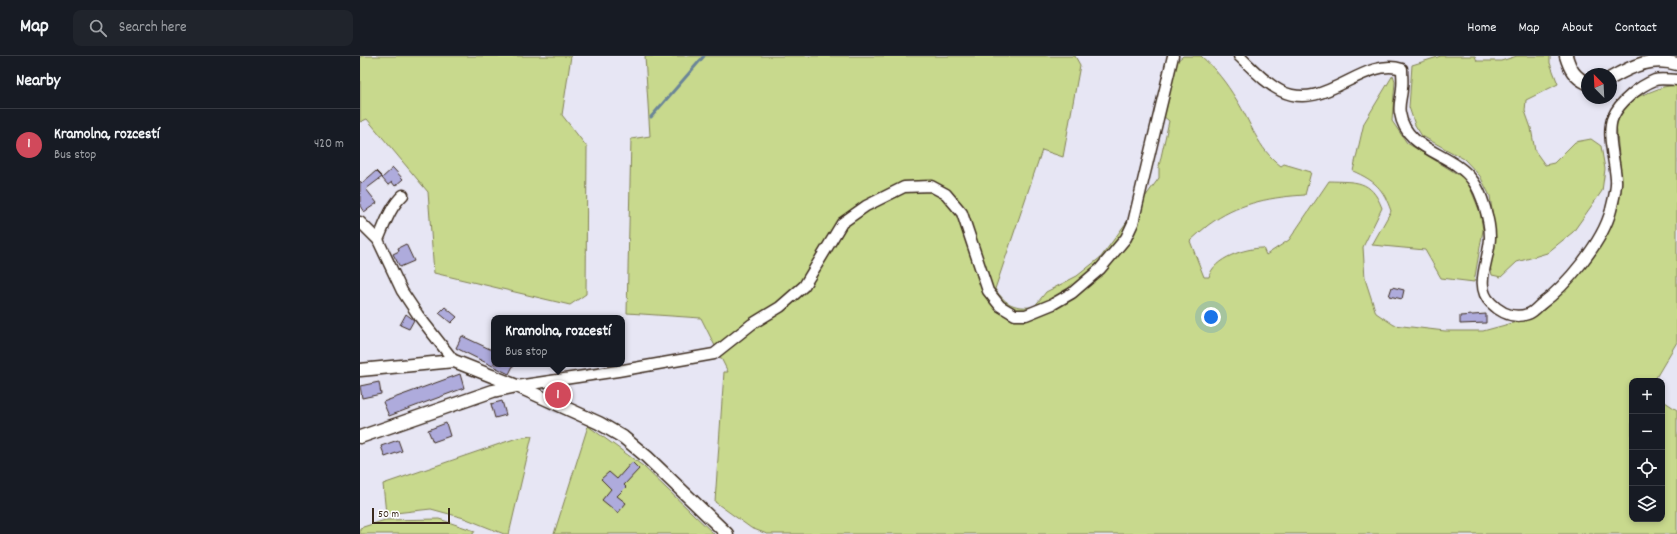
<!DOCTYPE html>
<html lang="en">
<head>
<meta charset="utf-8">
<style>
	:root { --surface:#171b24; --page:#20242c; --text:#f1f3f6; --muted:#9ea1a6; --line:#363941; --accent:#d1495b }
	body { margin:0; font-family:Dekko,sans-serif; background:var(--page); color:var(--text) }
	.controls { position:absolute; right:12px; bottom:12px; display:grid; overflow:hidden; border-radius:8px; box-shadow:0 2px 6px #0003 }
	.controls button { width:36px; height:36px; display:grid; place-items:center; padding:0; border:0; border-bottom:1px solid var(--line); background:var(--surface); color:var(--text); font:20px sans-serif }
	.compass { position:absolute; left:1221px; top:12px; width:36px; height:36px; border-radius:50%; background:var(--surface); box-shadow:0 2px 6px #0003; rotate:336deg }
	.scale { position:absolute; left:12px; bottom:10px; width:78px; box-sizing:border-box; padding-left:4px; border:2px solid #3b2a1e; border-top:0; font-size:11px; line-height:14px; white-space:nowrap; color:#3b2a1e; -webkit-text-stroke:3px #fff; paint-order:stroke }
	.you { position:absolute; left:851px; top:261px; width:14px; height:14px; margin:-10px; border:3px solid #fff; border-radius:50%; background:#1a73e8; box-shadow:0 0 0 6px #1a73e833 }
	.badge { display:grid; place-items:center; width:26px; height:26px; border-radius:50%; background:var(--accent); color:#fff; font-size:13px; font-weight:700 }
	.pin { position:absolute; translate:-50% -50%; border:2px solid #fff; box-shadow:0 1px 4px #0006 }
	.popup { position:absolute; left:131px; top:259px; width:134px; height:52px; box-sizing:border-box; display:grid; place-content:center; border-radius:8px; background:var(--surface); filter:drop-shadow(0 1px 3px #0005); font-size:13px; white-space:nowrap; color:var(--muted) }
	.popup b { font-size:15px; color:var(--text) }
	.popup::after { content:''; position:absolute; left:50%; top:100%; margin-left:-8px; border:8px solid transparent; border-top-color:var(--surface) }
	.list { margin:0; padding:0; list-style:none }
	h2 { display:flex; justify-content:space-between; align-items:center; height:52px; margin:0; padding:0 16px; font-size:17px }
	h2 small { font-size:13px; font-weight:400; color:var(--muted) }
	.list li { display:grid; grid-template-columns:26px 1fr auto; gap:12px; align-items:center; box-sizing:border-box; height:72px; padding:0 16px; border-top:1px solid var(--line) }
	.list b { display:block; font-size:15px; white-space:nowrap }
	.list p { margin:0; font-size:13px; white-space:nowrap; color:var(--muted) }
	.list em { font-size:13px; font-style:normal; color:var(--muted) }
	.icon { flex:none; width:22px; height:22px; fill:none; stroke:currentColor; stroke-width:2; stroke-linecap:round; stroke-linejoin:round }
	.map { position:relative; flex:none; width:1317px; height:478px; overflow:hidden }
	header { display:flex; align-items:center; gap:24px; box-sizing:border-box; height:56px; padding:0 20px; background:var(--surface); border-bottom:1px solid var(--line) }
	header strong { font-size:19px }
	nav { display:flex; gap:22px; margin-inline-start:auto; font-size:14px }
	.search { width:280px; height:36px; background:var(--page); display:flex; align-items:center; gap:10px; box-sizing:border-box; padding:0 14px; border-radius:8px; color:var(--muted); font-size:15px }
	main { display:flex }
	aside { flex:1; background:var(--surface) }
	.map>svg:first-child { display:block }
	.green { fill:#c8d98d; stroke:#828256 }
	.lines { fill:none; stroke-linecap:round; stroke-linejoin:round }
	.stream { stroke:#6b8598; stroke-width:3 }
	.building { fill:#aeabdc; stroke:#3b2a1e }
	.minor-casing { stroke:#3b2a1e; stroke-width:13 }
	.tertiary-casing { stroke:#3b2a1e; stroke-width:15 }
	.minor { stroke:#fff; stroke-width:10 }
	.tertiary { stroke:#fff; stroke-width:12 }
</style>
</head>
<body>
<header>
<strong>Map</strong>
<div class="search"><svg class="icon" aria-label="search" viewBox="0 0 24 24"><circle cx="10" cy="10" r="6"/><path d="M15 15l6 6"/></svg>Search here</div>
<nav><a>Home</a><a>Map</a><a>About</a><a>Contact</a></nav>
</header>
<main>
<aside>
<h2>Nearby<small></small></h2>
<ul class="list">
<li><span class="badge">1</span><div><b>Kramolna, rozcestí</b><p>Bus stop</p></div><em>420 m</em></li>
</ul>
</aside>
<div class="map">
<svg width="1317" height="478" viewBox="0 0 1317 478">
	<rect width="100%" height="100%" fill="#e7e6f4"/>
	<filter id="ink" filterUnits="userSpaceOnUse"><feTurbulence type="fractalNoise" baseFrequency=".025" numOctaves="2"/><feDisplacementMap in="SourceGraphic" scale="8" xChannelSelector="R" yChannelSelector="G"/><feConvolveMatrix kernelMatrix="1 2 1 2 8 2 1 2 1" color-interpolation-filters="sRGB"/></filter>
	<g filter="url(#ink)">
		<path class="green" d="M0 0H211L202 59 227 91 226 238 210 249 74 217 68 136 7 63 0 66Z
			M285 0H715L720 9 703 101 682 94 635 233C647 250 655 252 674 251L686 236 717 220 741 201 799 122V110L809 65 802 59 816 6 823 0H841C855 12 867 28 876 43 892 68 897 92 921 110L924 108 951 116 945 139C913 141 882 146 854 165 846 170 838 178 830 185L844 221H849C853 202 886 192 903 192L906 199 929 184 969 125C996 126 1011 123 1022 152L1003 191 1005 223 1016 257 1034 269 1085 275H1123L1171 262 1185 253 1236 195 1253 165 1259 147 1261 119 1256 68 1266 50 1277 41 1303 31 1317 29V286L1294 325H1272V463H1302V344L1317 354V478H407L391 472 355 446 364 316H368L341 262 267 257 271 83 290 80Z
			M1081 0H1115L1117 5H1141L1157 0H1190V7L1198 28 1166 44 1165 55 1171 72 1175 95 1185 109 1194 107 1215 86 1231 83 1241 90 1245 113 1242 135 1213 176 1187 197 1157 206 1141 221 1132 219 1130 210 1135 175 1130 140 1120 120 1104 103 1062 80 1055 69 1049 51 1052 9Z
			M1033 19 1035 25 1032 65 1047 87 1107 124 1120 156 1123 174 1114 226 1081 222 1065 194 1012 189 1031 155C1023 132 1015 125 993 115L1004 67Z
			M228 370 283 410 354 478H194Z
			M172 380 149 478H144L104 462 71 453 26 458 23 428 157 382Z
			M79 463 115 475 113 478H0V472L25 464Z"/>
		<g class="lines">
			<path class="stream" d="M291 61 344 0"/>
		</g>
		<path class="building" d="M33 112 43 123 35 130 32 126 28 129 22 122Z
			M16 115 22 121 6 133 17 147 4 156 0 150V125L2 127Z
			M46 188 54 205 40 211 33 198 39 195 38 192Z
			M1032 231 1044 234 1042 243 1029 240Z
			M85 251 97 261 91 267 79 257Z
			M46 258 54 264 49 273 40 269Z
			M1126 258V267L1100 268V260Z
			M102 280 134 295V308H154L149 318 96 292Z
			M100 318 104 332 29 360 23 346Z
			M19 326 21 338 2 342 0 330Z
			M142 345 146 359 135 362 131 348Z
			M86 367 90 380 73 386 68 374Z
			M38 384 42 395 25 401 21 390Z
			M272 406 279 413 264 429 266 431 257 440 266 447 258 457 242 444 251 433 241 423 249 416 257 423Z"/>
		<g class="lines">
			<defs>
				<path id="minor" d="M879 0C892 12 905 27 921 35 965 57 1002 0 1042 13 1042 19 1043 26 1042 32 1042 40 1038 49 1040 57 1046 96 1093 96 1113 125 1122 137 1130 165 1130 181 1130 203 1113 230 1131 247 1141 257 1154 263 1168 258 1172 257 1177 252 1180 249 1206 230 1243 186 1251 154 1253 145 1257 133 1256 123 1255 106 1246 76 1253 61 1260 45 1280 30 1295 24 1301 22 1311 24 1317 24
					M0 166 18 184 42 235 58 259 94 305
					M18 184C25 168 30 151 43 139
					M157 330 258 315 354 298 392 268 420 251 444 230 482 167 506 150 544 131 571 130 586 138 602 157 628 235 640 250 655 259H666L693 248 712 237 740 213 766 182 773 167 813 0"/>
				<path id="tertiary" d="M1206 0C1210 13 1214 21 1227 27
					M1251 22C1272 10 1293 0 1317 8
					M0 314 94 305 157 330 239 367 263 381 287 401 367 478
					M0 381 133 335 157 330"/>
			</defs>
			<use href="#minor" class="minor-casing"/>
			<use href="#tertiary" class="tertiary-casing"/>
			<use href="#minor" class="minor"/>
			<use href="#tertiary" class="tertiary"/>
		</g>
	</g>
</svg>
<div class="controls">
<button>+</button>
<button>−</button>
<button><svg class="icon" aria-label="locate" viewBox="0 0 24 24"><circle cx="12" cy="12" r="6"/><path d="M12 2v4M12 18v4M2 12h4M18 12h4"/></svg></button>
<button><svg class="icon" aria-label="layers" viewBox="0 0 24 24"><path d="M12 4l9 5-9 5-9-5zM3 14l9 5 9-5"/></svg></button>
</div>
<svg class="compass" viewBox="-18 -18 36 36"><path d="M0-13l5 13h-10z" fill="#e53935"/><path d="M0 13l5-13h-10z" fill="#9ea1a6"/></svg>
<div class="scale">50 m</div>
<div class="you"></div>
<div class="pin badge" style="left:198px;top:339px">1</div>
<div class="popup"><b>Kramolna, rozcestí</b>Bus stop</div>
</div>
</main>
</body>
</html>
